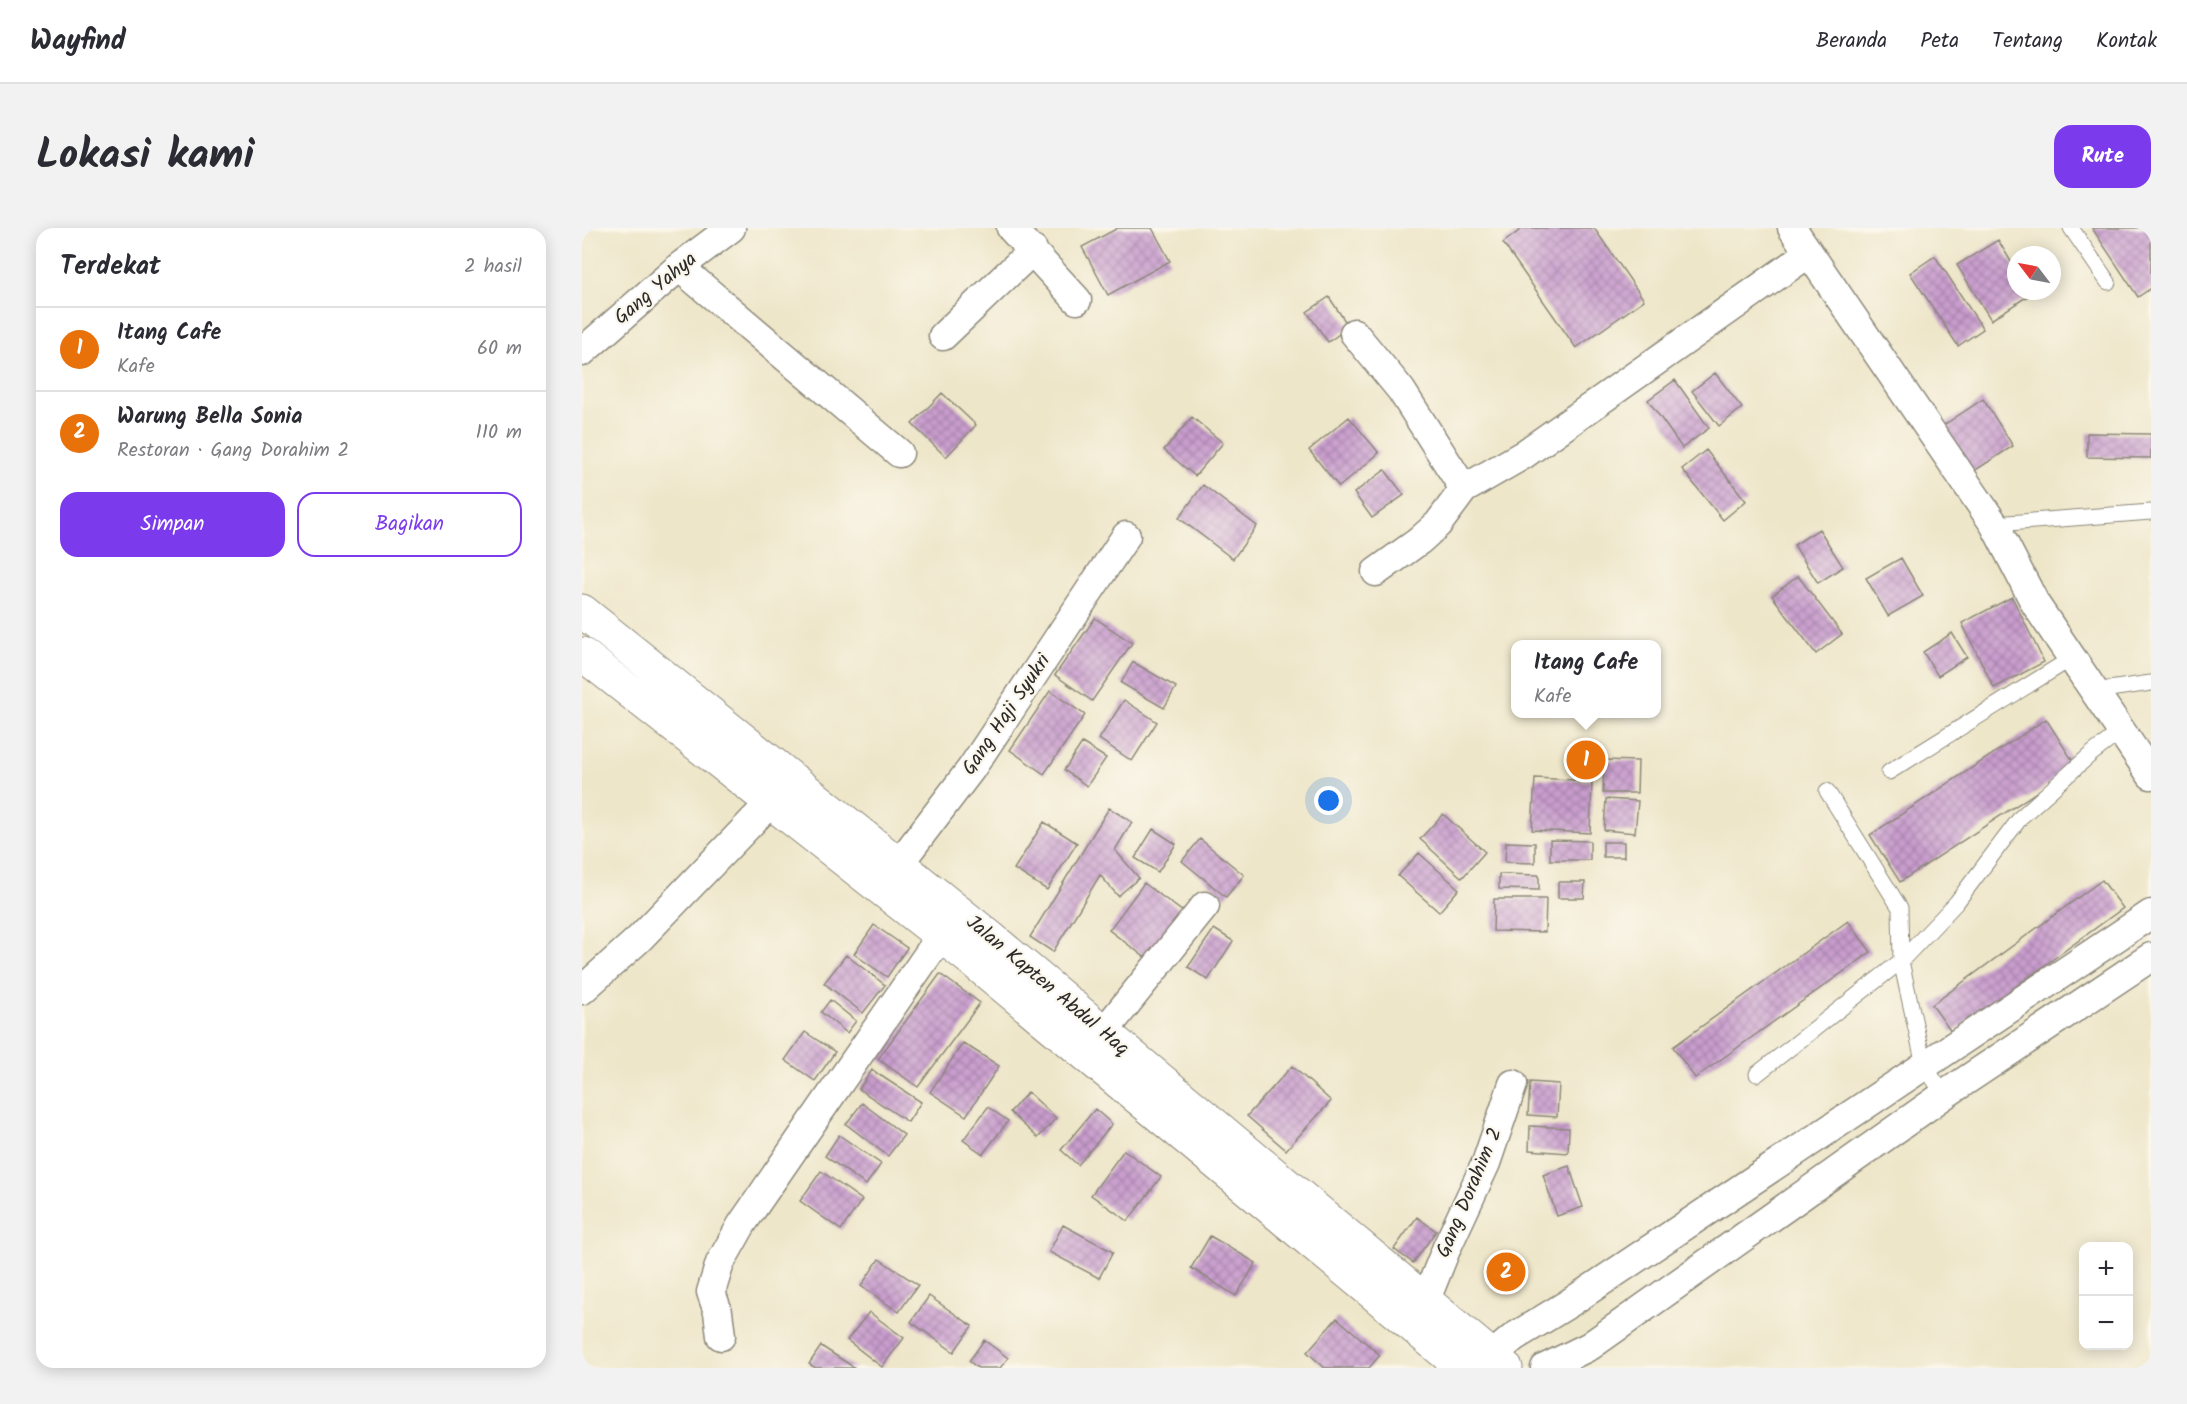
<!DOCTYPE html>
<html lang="id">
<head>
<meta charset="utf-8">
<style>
	:root { --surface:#fff; --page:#f2f2f3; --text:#2b2b33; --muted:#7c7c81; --line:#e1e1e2; --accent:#7c3aed }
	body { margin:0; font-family:Kalam,sans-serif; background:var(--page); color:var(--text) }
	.controls { position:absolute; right:18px; bottom:18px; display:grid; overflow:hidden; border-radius:12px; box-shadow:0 3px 15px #0003 }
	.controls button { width:54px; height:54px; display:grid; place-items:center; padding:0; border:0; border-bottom:2px solid var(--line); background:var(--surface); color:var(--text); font:30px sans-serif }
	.compass { position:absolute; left:1425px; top:18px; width:54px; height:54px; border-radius:50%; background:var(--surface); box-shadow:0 3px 15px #0003; rotate:302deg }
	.you { position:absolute; left:747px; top:573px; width:21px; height:21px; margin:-15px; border:4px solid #fff; border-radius:50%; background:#1a73e8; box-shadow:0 0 0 9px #1a73e833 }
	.badge { display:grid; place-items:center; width:39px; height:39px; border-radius:50%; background:var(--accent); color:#fff; font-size:20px; font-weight:700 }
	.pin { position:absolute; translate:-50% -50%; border:3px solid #fff; box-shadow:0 2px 6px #0006 }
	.popup { position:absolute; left:929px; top:412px; width:150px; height:78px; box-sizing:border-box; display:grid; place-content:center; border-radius:12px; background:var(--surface); filter:drop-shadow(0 2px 4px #0005); font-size:20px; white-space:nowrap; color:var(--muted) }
	.popup b { font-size:22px; color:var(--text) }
	.popup::after { content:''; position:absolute; left:50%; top:100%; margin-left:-12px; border:12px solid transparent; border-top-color:var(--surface) }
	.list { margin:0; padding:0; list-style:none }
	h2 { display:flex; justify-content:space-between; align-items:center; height:78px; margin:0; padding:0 24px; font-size:26px }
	h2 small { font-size:20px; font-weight:400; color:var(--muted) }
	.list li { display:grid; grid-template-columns:39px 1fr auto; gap:18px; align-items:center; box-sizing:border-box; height:84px; padding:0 24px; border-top:2px solid var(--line) }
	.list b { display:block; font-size:22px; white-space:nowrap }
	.list p { margin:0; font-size:20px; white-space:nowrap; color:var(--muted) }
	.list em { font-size:20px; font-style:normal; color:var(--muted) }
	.actions { display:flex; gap:12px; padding:18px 24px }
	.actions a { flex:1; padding:14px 0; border:2px solid var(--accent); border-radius:18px; text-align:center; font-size:21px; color:var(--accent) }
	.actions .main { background:var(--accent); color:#fff }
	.map { position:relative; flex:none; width:1569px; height:1140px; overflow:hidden; border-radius:18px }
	header { display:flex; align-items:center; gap:36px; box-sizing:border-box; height:84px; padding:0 30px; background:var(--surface); border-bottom:2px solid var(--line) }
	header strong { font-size:28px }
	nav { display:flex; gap:33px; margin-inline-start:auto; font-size:21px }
	.intro { display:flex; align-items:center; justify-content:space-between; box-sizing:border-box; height:144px; padding:0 36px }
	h1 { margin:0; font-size:42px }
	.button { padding:15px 27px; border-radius:18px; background:var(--accent); color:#fff; font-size:21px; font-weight:700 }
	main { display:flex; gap:36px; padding:0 36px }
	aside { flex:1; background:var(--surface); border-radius:18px; box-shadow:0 3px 15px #0003 }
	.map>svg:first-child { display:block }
	.building { fill:url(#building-cross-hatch) }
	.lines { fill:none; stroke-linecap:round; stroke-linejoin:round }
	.service-casing { stroke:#8c887a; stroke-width:17 }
	.minor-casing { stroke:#8c887a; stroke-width:31 }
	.tertiary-casing { stroke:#8c887a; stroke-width:35 }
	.service { stroke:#fff; stroke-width:15 }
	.minor { stroke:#fff; stroke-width:28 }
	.tertiary { stroke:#fff; stroke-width:33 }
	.labels { text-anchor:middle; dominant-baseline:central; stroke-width:4.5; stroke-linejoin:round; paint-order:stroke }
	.street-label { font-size:20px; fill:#2b2b2b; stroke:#fbf7ec }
</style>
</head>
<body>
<header>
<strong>Wayfind</strong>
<nav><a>Beranda</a><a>Peta</a><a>Tentang</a><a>Kontak</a></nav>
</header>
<div class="intro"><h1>Lokasi kami</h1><a class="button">Rute</a></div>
<main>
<aside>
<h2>Terdekat<small>2 hasil</small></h2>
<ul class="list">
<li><span class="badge" style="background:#e8710a">1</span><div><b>Itang Cafe</b><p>Kafe</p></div><em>60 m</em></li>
<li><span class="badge" style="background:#e8710a">2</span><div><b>Warung Bella Sonia</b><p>Restoran · Gang Dorahim 2</p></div><em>110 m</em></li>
</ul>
<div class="actions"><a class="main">Simpan</a><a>Bagikan</a></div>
</aside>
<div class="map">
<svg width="1569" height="1140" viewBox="0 0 1569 1140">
	<defs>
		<pattern id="building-cross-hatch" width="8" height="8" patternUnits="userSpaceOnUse" patternTransform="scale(1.5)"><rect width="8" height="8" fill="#c99dce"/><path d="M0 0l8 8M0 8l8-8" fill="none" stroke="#a380a7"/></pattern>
	</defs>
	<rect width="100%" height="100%" fill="#fbf7ec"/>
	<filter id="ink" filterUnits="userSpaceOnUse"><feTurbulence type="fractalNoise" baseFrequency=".0167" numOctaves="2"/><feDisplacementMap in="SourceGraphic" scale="12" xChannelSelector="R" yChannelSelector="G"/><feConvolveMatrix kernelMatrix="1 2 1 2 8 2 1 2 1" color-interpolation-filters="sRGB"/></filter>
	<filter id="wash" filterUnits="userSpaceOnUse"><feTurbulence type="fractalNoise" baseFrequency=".008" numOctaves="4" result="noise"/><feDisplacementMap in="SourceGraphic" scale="24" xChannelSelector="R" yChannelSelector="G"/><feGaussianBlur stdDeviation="1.35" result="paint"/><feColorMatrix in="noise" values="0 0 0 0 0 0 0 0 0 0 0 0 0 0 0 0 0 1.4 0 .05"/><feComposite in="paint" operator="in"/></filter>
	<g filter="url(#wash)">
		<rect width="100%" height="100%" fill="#eee6c9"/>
		<g id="blocks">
			<path class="building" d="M536 0H570L588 33 526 67 500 19Z
				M941 0H1012L1062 72 994 120 921 15Z
				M1510 0H1565L1569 6V60L1556 69Z
				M1416 12 1434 42V63H1447L1449 66 1409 92 1375 37Z
				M1353 28 1401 101 1376 118 1328 45Z
				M747 69 767 99 746 114 725 84Z
				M1133 145 1160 180 1137 198 1110 163Z
				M1093 152 1127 200 1100 220 1066 172Z
				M360 165 394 197 364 229 330 196Z
				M1401 171 1431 218 1389 245 1359 199Z
				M610 189 641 215 613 248 582 222Z
				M767 189 797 225 757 259 727 222Z
				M1505 205 1569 206V230L1505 229Z
				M1124 222 1164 273 1141 292 1100 241Z
				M803 242 822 267 790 290 772 265Z
				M621 257 675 298 651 331 597 290Z
				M1237 301 1261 339 1236 355 1212 317Z
				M1319 330 1341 368 1306 388 1284 350Z
				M1216 348 1260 406 1234 426 1190 368Z
				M1430 369 1462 434 1412 460 1380 395Z
				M513 390 550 415 510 473 473 447Z
				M1370 405 1385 429 1356 448 1341 424Z
				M551 434 594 459 582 480 539 455Z
				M468 463 503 487 462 546 428 522Z
				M542 472 575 494 550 533 517 511Z
				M1464 491 1494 538 1318 654 1288 607Z
				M500 515 524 530 505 558 482 542Z
				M1022 532 1056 533 1055 565H1021Z
				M953 550 1010 553 1008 605 950 602Z
				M1024 571 1056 573 1053 605 1022 602Z
				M527 580 550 594 533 622 557 650 536 668 518 647 471 724 448 709Z
				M861 586 903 624 880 650 838 611Z
				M462 594 495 615 465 662 432 641Z
				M571 601 594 616 576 644 553 630Z
				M618 611 662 647 644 669 600 633Z
				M968 612 1008 613V632H968Z
				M924 614 953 615V635L923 634Z
				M1021 614H1042V629H1021Z
				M837 625 877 661 857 684 816 648Z
				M917 646 957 647V662L917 661Z
				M1520 652 1541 680 1370 805 1350 777Z
				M976 654H1003L1002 670H976Z
				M562 655 609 690 573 737 527 702Z
				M912 671H964L963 704 911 703Z
				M1266 693 1289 724 1113 850 1091 819Z
				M292 697 325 720 305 749 272 726Z
				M632 701 651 713 626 752 606 739Z
				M264 727 303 757 281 785 242 755Z
				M358 746 398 775 336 859 296 831Z
				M248 772 274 793 265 805 239 784Z
				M223 804 253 824 233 853 203 832Z
				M381 815 417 838 384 888 348 864Z
				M710 838 749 873 704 922 665 888Z
				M290 842 339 874 326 894 277 861Z
				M948 854 977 856 975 889 946 887Z
				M446 864 474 890 456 910 428 884Z
				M280 875 322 907 306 928 264 896Z
				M406 879 426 893 401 926 381 912Z
				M513 881 530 896 496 937 479 922Z
				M948 898 987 900 986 925 947 922Z
				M257 907 299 936 284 957 243 928Z
				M542 922 579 949 546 993 509 967Z
				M987 938 1001 979 975 988 961 947Z
				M239 943 280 972 259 1002 218 973Z
				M835 989 854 1003 831 1035 812 1021Z
				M481 997 531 1024 517 1050 467 1024Z
				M628 1008 674 1035 654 1068 609 1040Z
				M297 1031 336 1057 317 1084 279 1058Z
				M347 1068 390 1098 372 1124 329 1094Z
				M287 1084 322 1110 300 1139 265 1112Z
				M755 1090 798 1127 787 1140H743L725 1124Z
				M402 1112 426 1130 418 1140H396L387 1133Z
				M239 1118 273 1140H234L227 1136Z"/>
		</g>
	</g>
	<g filter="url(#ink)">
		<use href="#blocks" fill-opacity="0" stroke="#8c887a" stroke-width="1.5"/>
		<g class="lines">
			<defs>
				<path id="service" d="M1489 0 1526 54
					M1412 296 1569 284
					M1513 463 1569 455
					M1307 544 1490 430
					M1175 846 1319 733 1318 680 1245 563
					M1362 867 1342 837 1319 733 1374 675 1439 589 1508 527 1539 503"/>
				<path id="minor" d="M429 0 495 72
					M1210 0 1412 296 1454 377 1569 547
					M97 39 317 225
					M772 105 819 162 882 261
					M361 108 451 22
					M0 124 97 39 149 0
					M794 344 837 313 856 296 882 261 941 227 1227 25
					M303 654 389 541 544 308
					M0 762 57 711 189 574
					M521 805 623 678
					M843 1074 865 1019 904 935 931 856
					M139 1108 136 1084 129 1064 138 1035 160 996 358 709
					M895 1140 932 1109 986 1076 1569 686
					M963 1140 1008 1118 1362 867 1569 729"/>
				<path id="tertiary" d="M0 383 409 710 924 1140
					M0 426 391 733 881 1140"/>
			</defs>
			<use href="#service" class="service-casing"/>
			<use href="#minor" class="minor-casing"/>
			<use href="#tertiary" class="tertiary-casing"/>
			<use href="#service" class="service"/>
			<use href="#minor" class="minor"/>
			<use href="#tertiary" class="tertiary"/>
		</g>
	</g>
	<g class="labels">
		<g class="street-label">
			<text transform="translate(74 61) rotate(-40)">Gang Yahya</text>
			<text transform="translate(425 487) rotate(-56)">Gang Haji Syukri</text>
			<text transform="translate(465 758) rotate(40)">Jalan Kapten Abdul Haq</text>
			<text transform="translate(888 965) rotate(-67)">Gang Dorahim 2</text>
		</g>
	</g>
</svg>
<div class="controls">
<button>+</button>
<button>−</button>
</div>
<svg class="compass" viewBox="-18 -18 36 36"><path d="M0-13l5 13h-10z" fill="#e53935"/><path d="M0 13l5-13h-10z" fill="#7c7c81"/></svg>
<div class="you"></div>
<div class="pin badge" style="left:1004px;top:532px;background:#e8710a">1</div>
<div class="popup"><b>Itang Cafe</b>Kafe</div>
<div class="pin badge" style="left:924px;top:1044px;background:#e8710a">2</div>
</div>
</main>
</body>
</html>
